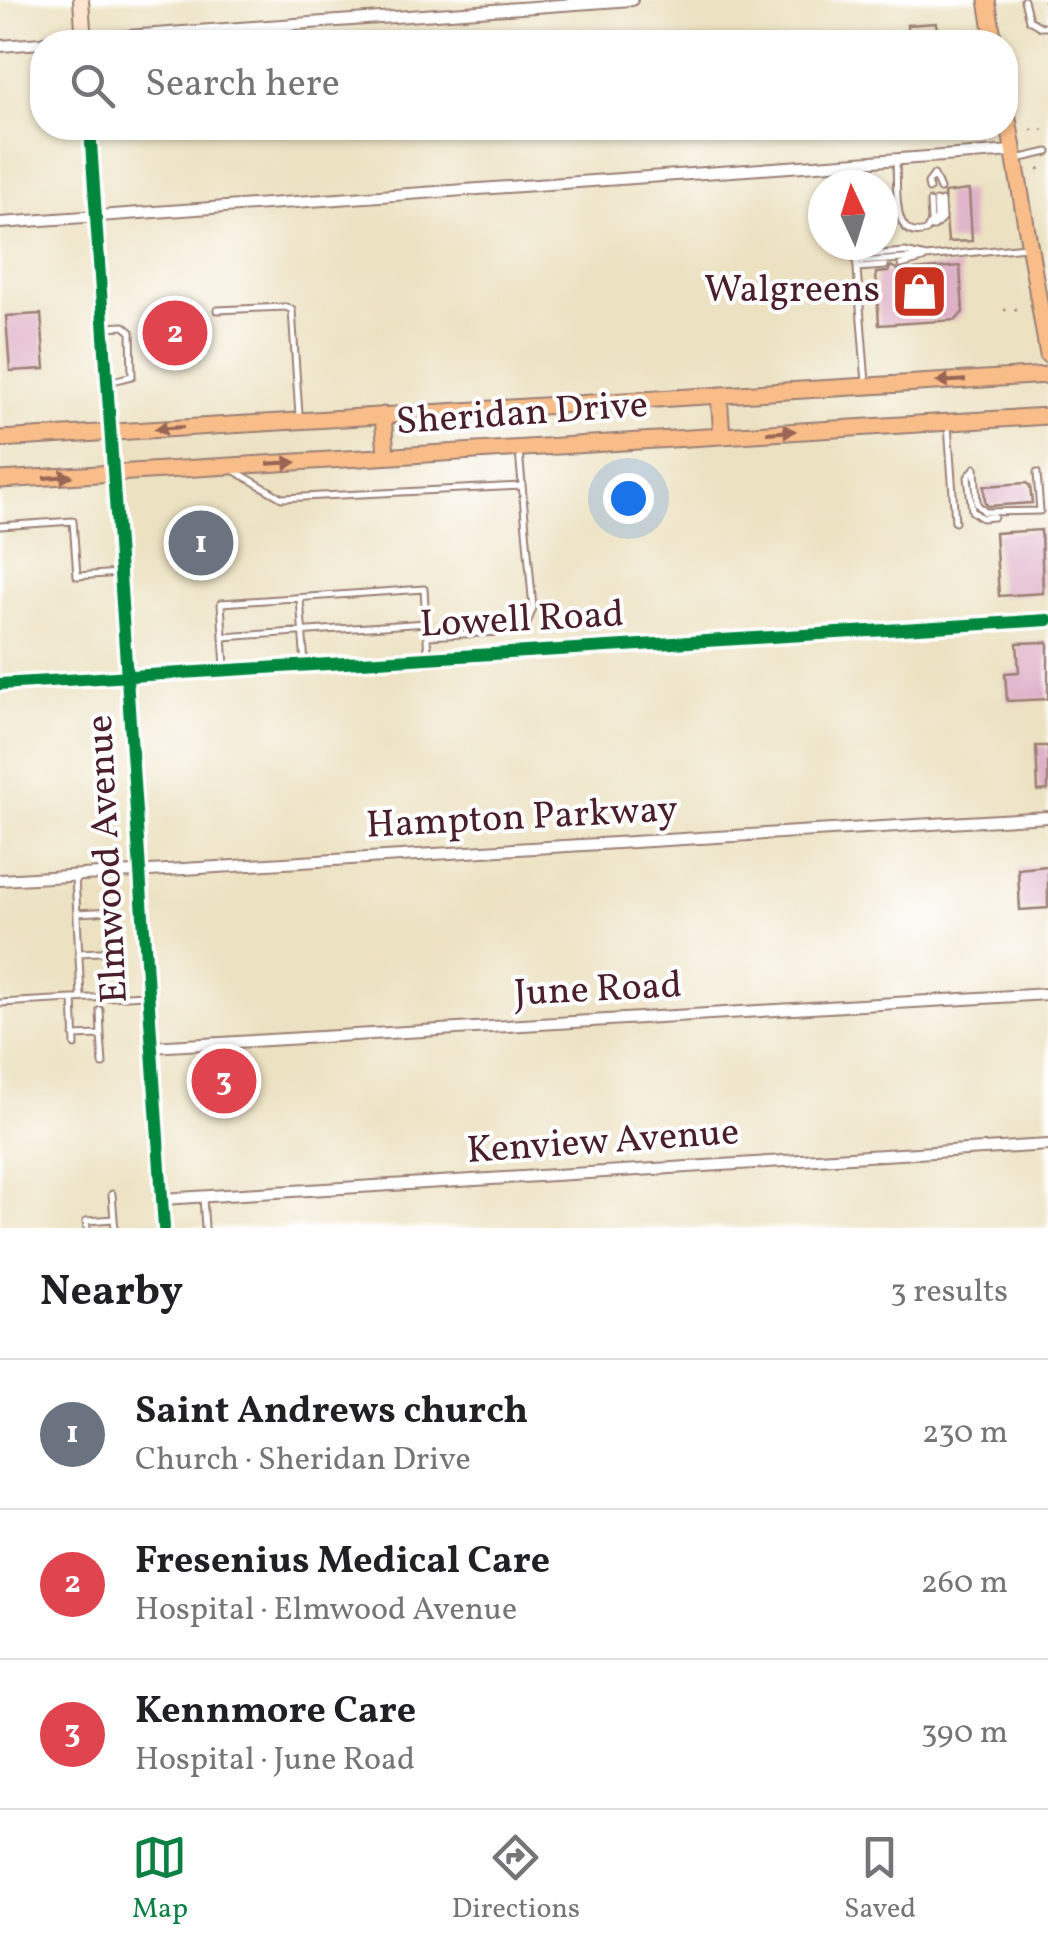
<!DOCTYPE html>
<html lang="en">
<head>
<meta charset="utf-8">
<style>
	:root { --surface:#fff; --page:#f2f2f2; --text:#202124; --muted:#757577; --line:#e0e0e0; --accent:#0b8043 }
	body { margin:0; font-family:Vollkorn,serif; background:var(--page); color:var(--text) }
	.compass { position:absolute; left:808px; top:170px; width:90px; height:90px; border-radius:50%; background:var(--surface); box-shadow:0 2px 8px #0004; rotate:356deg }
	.you { position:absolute; left:628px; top:498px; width:35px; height:35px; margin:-25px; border:8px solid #fff; border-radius:50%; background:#1a73e8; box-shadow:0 0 0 15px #1a73e833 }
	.badge { display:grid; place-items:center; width:65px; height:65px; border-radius:50%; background:var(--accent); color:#fff; font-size:32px; font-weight:700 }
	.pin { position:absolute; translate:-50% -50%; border:5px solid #fff; box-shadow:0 2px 10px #0006 }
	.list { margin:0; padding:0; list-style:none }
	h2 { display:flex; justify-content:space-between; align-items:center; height:130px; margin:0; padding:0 40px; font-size:42px }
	h2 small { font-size:32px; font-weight:400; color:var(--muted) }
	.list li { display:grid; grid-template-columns:65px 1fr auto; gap:30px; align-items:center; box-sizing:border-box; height:150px; padding:0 40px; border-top:2px solid var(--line) }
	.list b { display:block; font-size:38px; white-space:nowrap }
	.list p { margin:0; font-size:32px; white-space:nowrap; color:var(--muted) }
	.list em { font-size:32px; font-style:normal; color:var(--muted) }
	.icon { flex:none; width:55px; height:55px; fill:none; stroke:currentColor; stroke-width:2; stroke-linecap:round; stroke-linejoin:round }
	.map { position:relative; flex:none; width:1048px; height:1228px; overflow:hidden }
	.search { position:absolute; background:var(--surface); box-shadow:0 2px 8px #0004; left:30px; right:30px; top:30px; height:110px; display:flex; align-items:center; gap:25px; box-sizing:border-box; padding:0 35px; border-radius:40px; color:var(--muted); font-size:38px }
	.sheet { height:580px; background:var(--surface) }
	nav { display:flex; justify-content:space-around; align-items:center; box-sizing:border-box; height:140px; border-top:2px solid var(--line); background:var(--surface); font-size:28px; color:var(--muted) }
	nav a { display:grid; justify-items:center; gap:5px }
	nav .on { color:var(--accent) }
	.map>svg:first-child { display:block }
	.building { fill:#dfb1c8 }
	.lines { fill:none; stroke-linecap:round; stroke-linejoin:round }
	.lane-casing { stroke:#9b8076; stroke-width:9 }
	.street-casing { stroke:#9b8076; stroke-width:14 }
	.secondary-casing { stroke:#9b8076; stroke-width:18 }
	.primary-casing { stroke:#9b8076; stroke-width:19 }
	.path { stroke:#9b8076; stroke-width:2.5; stroke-dasharray:2.5 8; stroke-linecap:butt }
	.lane { stroke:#fff; stroke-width:5 }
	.street { stroke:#fff; stroke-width:10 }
	.secondary { stroke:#fde5d0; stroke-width:14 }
	.primary { stroke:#f9bd89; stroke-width:15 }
	.cycleway-casing { stroke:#fff; stroke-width:19 }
	.cycleway { stroke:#00873e; stroke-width:12 }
	.oneway { fill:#965 }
	.labels { text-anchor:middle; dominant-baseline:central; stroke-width:8; stroke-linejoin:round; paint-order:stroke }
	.poi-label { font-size:38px; fill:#4a1f2b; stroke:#fff; text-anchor:end }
	.street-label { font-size:38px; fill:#4a1f2b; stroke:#fff }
</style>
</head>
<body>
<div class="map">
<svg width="1048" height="1228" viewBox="0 0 1048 1228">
	<rect width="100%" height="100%" fill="#fff"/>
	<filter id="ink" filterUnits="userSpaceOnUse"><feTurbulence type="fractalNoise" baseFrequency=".01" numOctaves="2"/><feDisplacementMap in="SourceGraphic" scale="20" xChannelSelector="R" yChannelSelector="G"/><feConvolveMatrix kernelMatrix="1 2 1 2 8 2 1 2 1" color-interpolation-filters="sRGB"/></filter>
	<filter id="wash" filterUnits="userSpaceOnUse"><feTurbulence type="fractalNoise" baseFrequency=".0048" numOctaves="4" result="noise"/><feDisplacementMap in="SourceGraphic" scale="40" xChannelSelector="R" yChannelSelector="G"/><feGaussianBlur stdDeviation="2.25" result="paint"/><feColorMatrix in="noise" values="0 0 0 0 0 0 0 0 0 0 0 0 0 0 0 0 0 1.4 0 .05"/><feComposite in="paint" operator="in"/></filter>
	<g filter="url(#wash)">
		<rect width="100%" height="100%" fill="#ece1c1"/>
		<g id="blocks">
			<path class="building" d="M936 23 939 42H908L907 25Z
				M969 190 972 241 948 242 944 193Z
				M891 266 900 271 960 266 963 312 956 320 879 325 876 273 888 272Z
				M41 314 45 369 10 371 6 316Z
				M1026 483 1030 486 1032 503 988 506 985 503 984 486Z
				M1041 530 1043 593 999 596 995 533Z
				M1048 642V699L1007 701 1005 673 1019 672 1017 643Z
				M1036 746H1048V790L1038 791Z
				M1048 866V908L1020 910 1018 869Z"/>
		</g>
	</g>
	<g filter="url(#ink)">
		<use href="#blocks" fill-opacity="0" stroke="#9b8076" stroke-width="2.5"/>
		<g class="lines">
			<defs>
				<path id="lane" d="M1024 0 1029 20 1041 27H1048
					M1017 159 1048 152
					M896 162C898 185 890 242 926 231L931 222 930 202
					M934 175 940 189
					M929 189 928 183 934 175
					M932 227 937 218 936 201
					M934 227 942 219 941 201
					M856 262 918 258
					M901 265 923 259
					M857 268 885 266
					M217 310 286 307 292 310 299 415
					M105 327 124 326 131 332 132 376 109 382
					M866 383 856 256 905 252 926 257 1026 247
					M948 425 955 522
					M975 468 977 504 985 512 1040 511 1037 473
					M975 468 968 477 972 511 982 518 994 517
					M233 470 282 498 522 486
					M0 526 73 521 77 576 120 573
					M300 598 305 665
					M427 636 517 631 526 626 533 608 519 451
					M223 637 426 623
					M225 668 221 603 424 589 428 655
					M75 876 81 998
					M77 913 113 911
					M79 953 118 951
					M73 999 75 1045
					M0 1003 145 995
					M101 1035 103 1064
					M74 1036 101 1035 100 1010
					M112 1194 114 1219
					M203 1197 205 1228
					M87 1228 86 1221 114 1219 115 1228"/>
				<path id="street" d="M43 42 632 0
					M0 46 42 43
					M0 223 1013 151
					M0 684 1048 620
					M0 880 1048 817
					M151 1047 1048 994
					M162 1199 1048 1145"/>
				<path id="secondary" d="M81 0 84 42
					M90 128 164 1228"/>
				<path id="primary" d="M987 0 994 42
					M1006 107 1048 355
					M719 395 722 436
					M383 415 386 456
					M0 439 1048 375
					M0 480 1048 416"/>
			</defs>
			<use href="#lane" class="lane-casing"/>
			<use href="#street" class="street-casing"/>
			<use href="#secondary" class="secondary-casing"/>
			<use href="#primary" class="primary-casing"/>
			<path class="path" d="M1044 0 1045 15
				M1031 130 1048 129
				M1038 169 1048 168
				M1004 310 1017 309"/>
			<use href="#lane" class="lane"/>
			<use href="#street" class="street"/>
			<use href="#secondary" class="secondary"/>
			<use href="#primary" class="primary"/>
			<defs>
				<path id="cycleway" d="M90 128 164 1228
					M0 684 1048 620"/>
			</defs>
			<use href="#cycleway" class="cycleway-casing"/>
			<use href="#cycleway" class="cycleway"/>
		</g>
		<defs><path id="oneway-solid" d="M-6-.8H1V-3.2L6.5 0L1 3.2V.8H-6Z" transform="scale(2.5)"/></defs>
		<g class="oneway">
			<use href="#oneway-solid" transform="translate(951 381) rotate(177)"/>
			<use href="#oneway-solid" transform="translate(169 428) rotate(176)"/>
			<use href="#oneway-solid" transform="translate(781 432) rotate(-4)"/>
			<use href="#oneway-solid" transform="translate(282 463) rotate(-3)"/>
			<use href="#oneway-solid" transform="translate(58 477) rotate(-4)"/>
		</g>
	</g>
	<defs>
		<symbol id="shop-square" viewBox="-11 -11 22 22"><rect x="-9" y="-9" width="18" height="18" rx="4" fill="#c8321e" stroke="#fff"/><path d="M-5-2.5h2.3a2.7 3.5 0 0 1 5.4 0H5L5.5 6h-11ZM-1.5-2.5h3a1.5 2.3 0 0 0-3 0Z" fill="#fff"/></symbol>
	</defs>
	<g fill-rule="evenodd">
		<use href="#shop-square" x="888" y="260" width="63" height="63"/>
	</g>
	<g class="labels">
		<g class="poi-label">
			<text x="880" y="291">Walgreens</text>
		</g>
		<g class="street-label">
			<text transform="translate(522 415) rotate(-4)">Sheridan Drive</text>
			<text transform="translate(522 621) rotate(-3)">Lowell Road</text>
			<text transform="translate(522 819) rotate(-3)">Hampton Parkway</text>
			<text transform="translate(109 859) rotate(-93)">Elmwood Avenue</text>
			<text transform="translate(598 991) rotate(-3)">June Road</text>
			<text transform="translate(603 1143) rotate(-4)">Kenview Avenue</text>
		</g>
	</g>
</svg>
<svg class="compass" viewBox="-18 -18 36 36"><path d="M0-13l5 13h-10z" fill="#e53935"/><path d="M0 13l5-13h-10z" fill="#757577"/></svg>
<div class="you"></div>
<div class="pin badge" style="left:201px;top:543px;background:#6b7280">1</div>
<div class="pin badge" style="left:175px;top:333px;background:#e0444e">2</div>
<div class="pin badge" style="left:224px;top:1081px;background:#e0444e">3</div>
<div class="search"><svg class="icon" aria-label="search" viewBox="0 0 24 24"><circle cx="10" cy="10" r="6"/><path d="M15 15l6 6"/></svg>Search here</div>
</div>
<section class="sheet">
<h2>Nearby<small>3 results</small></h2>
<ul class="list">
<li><span class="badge" style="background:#6b7280">1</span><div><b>Saint Andrews church</b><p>Church · Sheridan Drive</p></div><em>230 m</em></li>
<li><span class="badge" style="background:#e0444e">2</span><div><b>Fresenius Medical Care</b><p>Hospital · Elmwood Avenue</p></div><em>260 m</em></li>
<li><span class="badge" style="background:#e0444e">3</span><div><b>Kennmore Care</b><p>Hospital · June Road</p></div><em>390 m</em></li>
</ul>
</section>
<nav>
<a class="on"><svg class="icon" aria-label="map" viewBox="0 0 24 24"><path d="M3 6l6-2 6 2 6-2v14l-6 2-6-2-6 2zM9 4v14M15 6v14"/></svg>Map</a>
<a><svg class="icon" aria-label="directions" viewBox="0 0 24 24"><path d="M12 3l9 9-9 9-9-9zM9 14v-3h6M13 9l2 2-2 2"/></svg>Directions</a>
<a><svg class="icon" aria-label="saved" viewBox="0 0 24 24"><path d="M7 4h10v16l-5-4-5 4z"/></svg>Saved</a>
</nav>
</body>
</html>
